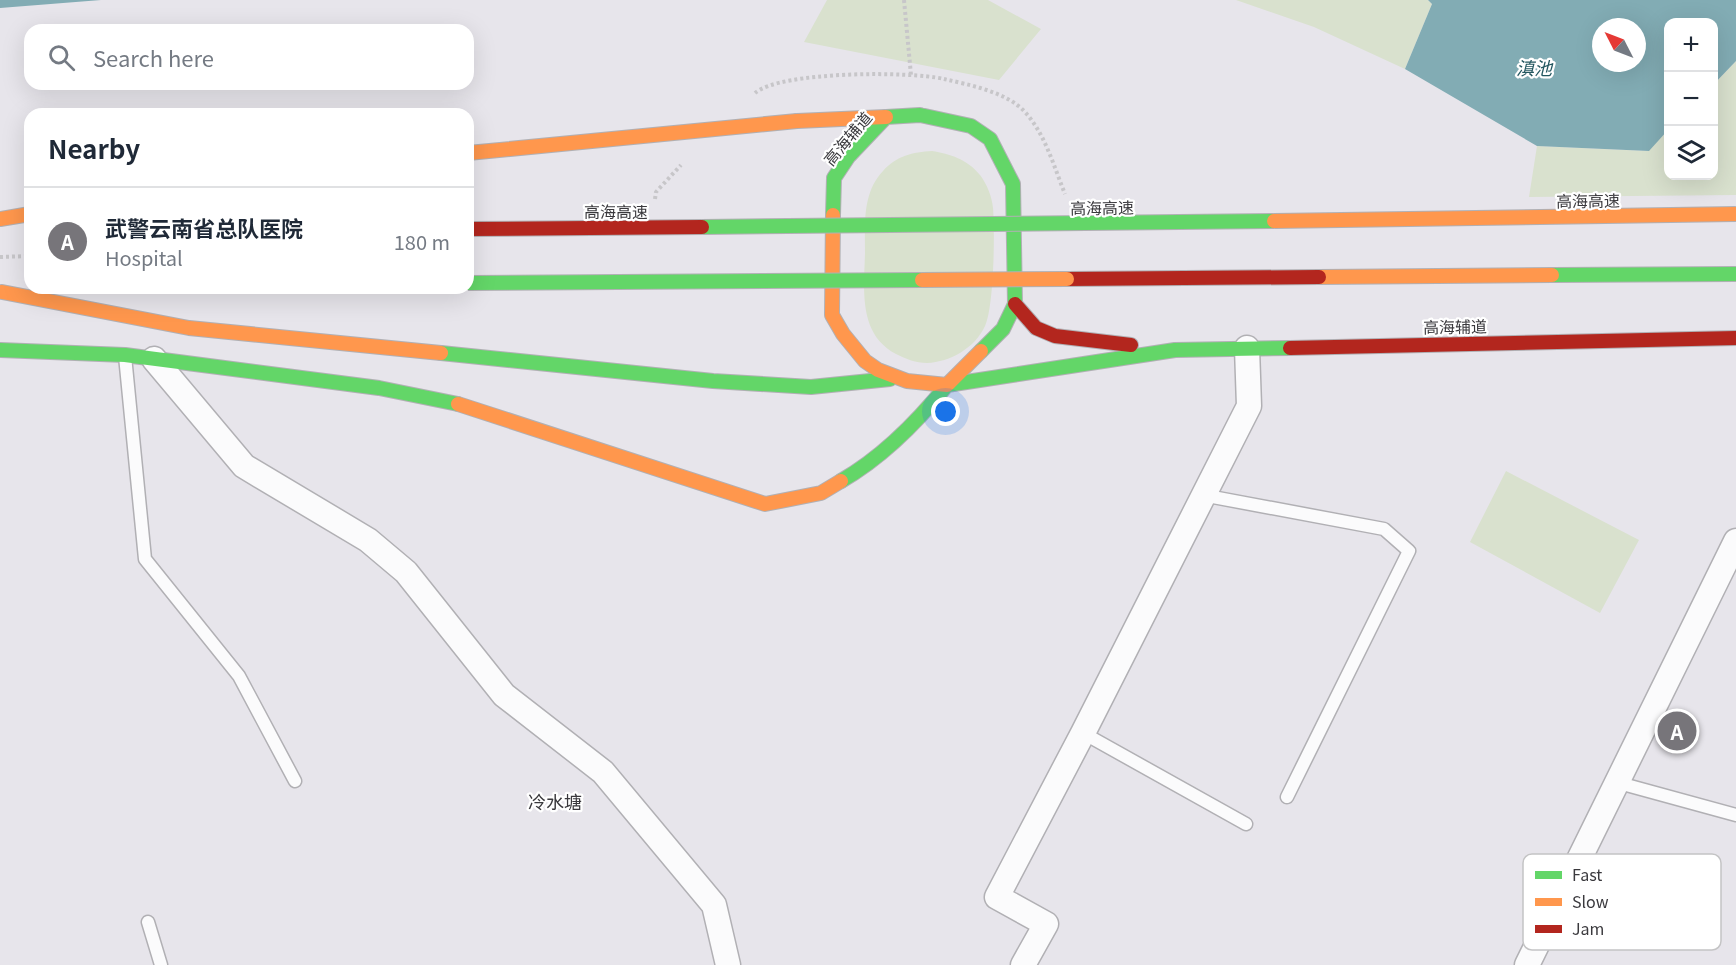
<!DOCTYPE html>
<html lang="en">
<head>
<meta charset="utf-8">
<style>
	:root { --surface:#fff; --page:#f2f2f3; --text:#1f2937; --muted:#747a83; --line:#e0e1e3; --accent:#77757a }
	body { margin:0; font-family:Georgia,"Noto Sans SC",serif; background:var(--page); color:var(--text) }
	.controls { position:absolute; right:18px; top:18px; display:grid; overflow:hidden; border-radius:12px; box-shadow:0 6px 24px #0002 }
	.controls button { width:54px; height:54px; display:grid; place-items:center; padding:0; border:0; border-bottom:2px solid var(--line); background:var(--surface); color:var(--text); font:30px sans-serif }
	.compass { position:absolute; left:1592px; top:18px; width:54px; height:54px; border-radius:50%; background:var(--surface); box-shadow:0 6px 24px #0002; rotate:312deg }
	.you { position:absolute; left:946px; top:412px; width:21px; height:21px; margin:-15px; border:4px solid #fff; border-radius:50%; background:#1a73e8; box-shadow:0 0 0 9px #1a73e833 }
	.badge { display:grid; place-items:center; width:39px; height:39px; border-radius:50%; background:var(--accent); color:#fff; font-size:20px; font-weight:700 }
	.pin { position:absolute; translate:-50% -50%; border:3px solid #fff; box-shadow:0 2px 6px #0006 }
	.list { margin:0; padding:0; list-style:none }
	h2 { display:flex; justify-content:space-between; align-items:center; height:78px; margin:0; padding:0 24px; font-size:26px }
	h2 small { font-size:20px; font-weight:400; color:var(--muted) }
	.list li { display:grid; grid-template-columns:39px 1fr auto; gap:18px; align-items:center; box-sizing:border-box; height:108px; padding:0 24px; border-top:2px solid var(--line) }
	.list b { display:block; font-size:22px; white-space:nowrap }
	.list p { margin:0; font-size:20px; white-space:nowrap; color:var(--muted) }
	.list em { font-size:20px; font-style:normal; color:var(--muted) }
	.icon { flex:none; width:33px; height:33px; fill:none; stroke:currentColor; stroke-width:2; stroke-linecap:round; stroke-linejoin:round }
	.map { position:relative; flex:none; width:1736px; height:965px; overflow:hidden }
	.search { position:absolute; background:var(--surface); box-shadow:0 6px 24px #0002; left:24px; top:24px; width:450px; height:66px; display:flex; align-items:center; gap:15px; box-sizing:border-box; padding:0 21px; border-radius:18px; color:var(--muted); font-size:22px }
	.panel { position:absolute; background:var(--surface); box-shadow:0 6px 24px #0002; left:24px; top:108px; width:450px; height:186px; border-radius:18px }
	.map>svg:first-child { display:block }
	.green { fill:#d9e1ce }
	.water { fill:#82acb4; fill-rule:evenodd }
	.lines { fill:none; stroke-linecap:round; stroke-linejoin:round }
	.lane-casing { stroke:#b1b0b4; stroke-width:15 }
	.street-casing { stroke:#b1b0b4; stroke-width:27 }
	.fast-casing { stroke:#b1b0b4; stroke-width:16 }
	.slow-casing { stroke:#b1b0b4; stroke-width:16 }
	.jam-casing { stroke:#b1b0b4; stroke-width:16 }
	.path { stroke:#c7c6c9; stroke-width:4; stroke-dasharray:3 3; stroke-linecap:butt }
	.lane { stroke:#fbfbfc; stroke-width:12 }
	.street { stroke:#fbfbfc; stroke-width:24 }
	.fast { stroke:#63d668; stroke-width:14 }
	.slow { stroke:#ff974d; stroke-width:14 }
	.jam { stroke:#b3261e; stroke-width:14 }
	.fast-bridge-casing { stroke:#b1b0b4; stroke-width:16; stroke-linecap:butt }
	.slow-bridge-casing { stroke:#b1b0b4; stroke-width:16; stroke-linecap:butt }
	.jam-bridge-casing { stroke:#b1b0b4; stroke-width:16; stroke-linecap:butt }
	.fast-bridge { stroke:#63d668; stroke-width:14 }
	.slow-bridge { stroke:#ff974d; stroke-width:14 }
	.jam-bridge { stroke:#b3261e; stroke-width:14 }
	.labels { text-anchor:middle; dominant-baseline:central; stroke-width:4.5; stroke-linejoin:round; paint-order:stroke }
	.street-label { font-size:16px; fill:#3a393d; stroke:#fff }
	.water-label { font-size:18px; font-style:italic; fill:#235760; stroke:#fff }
	.neighbourhood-label { font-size:18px; fill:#3a393d; stroke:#fff }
	.key { fill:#fff; stroke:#c4c4c5; stroke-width:1.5 }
	.key-label { font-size:16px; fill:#3a393d }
</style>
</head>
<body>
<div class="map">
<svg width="1736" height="965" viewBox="0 0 1736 965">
	<rect width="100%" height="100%" fill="#e7e5eb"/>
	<path class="green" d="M827 0H988L1041 29 999 80 804 42Z
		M1236 0H1428L1432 4 1405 69 1314 27Z
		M1736 61V195L1529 197 1537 146 1648 151 1668 130V176H1714V84Z
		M932 151C950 154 967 159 980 175 987 184 992 197 993 208 995 231 994 307 985 326 975 348 950 362 927 363 916 363 906 359 896 354 858 334 864 290 865 253 865 225 862 193 883 171 896 156 913 152 932 151Z
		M1506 471 1639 540 1600 613 1470 542Z"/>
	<path class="water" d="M0 0H101L0 8Z
		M1428 0H1736V61L1714 84V22H1668V130L1649 151 1537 146 1405 69 1432 4ZM1601 27H1637V63H1601Z"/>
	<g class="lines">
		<defs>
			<path id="lane" d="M125 356 145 559 239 676 295 781
				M1202 495 1384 529 1409 551 1287 797
				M1083 733 1246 824
				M1619 783 1736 815
				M148 922 161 965"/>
			<path id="street" d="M154 359 244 466 368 540 406 572 504 695 603 772 714 905 728 965
				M1023 965 1046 924 997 897 1083 733 1249 406 1247 348
				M1527 965 1736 541"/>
			<path id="fast" d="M920 115 971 126 990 139 1013 184 1015 304 1003 329 981 351
				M833 215 834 178 848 157 886 117 920 115
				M1552 275 1736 274
				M0 350 125 355 379 388 458 404
				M441 353 713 381 811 387 890 379
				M841 481C881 458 918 421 947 385L1175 350 1290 348"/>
			<path id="slow" d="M797 121 886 117
				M833 215 832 315 843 334 865 361 878 370 907 381 947 385 981 351
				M0 219 30 214
				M1319 277 1552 275
				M2 292 189 328 441 353
				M458 404 765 504 821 493 841 481"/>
			<path id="jam" d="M1067 279 1319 277
				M1015 304 1036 328 1055 336 1131 345
				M1290 348 1736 338"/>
		</defs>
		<use href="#lane" class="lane-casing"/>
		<use href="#street" class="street-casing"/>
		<use href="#fast" class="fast-casing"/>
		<use href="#slow" class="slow-casing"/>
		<use href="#jam" class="jam-casing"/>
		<path class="path" d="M904 0 911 75
			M755 93C780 71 910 71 944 79 970 85 1006 92 1024 111 1045 133 1054 167 1065 194
			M655 199 656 192 681 165
			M0 257 30 256"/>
		<use href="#lane" class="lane"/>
		<use href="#street" class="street"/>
		<use href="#fast" class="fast"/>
		<use href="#slow" class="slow"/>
		<use href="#jam" class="jam"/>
		<defs>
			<path id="fast-bridge" d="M702 227 1274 221
				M468 283 922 280"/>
			<path id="slow-bridge" d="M468 153 797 121
				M1274 221 1736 214
				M922 280 1067 279"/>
			<path id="jam-bridge" d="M468 229 702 227"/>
		</defs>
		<use href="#fast-bridge" class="fast-bridge-casing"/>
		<use href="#slow-bridge" class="slow-bridge-casing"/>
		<use href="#jam-bridge" class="jam-bridge-casing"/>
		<use href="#fast-bridge" class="fast-bridge"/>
		<use href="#slow-bridge" class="slow-bridge"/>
		<use href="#jam-bridge" class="jam-bridge"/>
	</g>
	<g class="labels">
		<g class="street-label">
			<text transform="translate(847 138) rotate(-50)">高海辅道</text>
			<text transform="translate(1588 200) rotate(-1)">高海高速</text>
			<text transform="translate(1102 207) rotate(-1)">高海高速</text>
			<text x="616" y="211">高海高速</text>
			<text transform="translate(1455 326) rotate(-1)">高海辅道</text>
		</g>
		<g class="water-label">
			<text x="1534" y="67">滇池</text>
		</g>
		<g class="neighbourhood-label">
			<text x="555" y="801">冷水塘</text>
		</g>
	</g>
	<rect x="1523" y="854" width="198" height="96" rx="9" class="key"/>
	<rect x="1535" y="871" width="27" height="8" fill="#63d668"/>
	<rect x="1535" y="898" width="27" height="8" fill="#ff974d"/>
	<rect x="1535" y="925" width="27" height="8" fill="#b3261e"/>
	<g class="key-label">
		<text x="1572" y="881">Fast</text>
		<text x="1572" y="908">Slow</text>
		<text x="1572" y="935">Jam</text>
	</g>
</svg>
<div class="controls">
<button>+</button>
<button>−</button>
<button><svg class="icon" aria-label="layers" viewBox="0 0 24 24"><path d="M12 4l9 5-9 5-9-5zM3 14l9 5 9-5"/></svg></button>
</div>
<svg class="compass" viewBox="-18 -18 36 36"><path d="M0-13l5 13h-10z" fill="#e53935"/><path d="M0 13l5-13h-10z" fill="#747a83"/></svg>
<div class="you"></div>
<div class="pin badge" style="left:1677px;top:731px">A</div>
<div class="search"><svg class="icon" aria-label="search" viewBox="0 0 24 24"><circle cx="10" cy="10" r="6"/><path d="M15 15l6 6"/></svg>Search here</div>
<section class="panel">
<h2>Nearby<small></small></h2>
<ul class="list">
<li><span class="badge">A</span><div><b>武警云南省总队医院</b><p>Hospital</p></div><em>180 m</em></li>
</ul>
</section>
</div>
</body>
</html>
